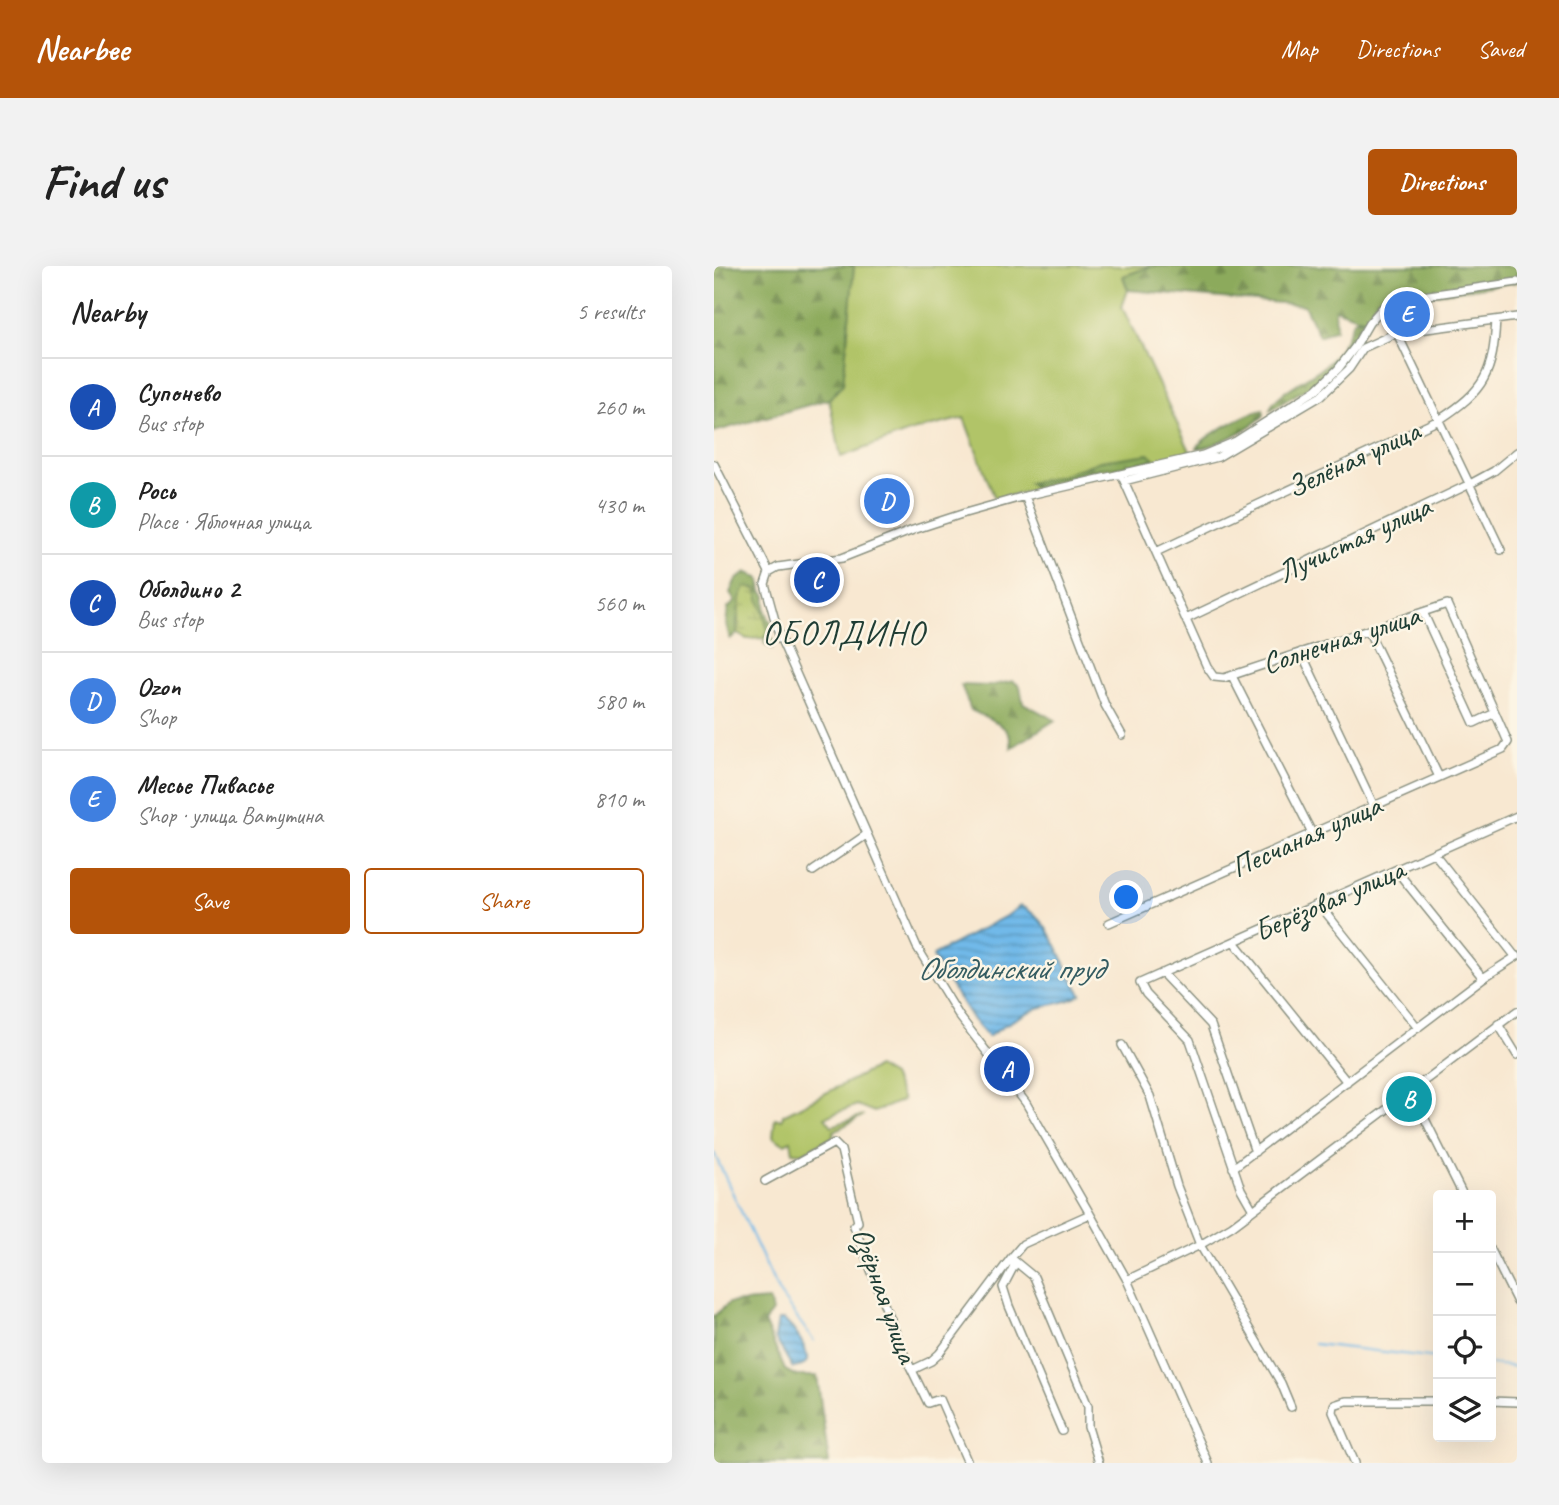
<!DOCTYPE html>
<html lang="en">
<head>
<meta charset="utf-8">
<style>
	:root { --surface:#fff; --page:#f2f2f2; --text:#222; --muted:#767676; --line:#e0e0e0; --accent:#b45309 }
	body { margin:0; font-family:Caveat,sans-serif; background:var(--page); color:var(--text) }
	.controls { position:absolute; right:21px; bottom:21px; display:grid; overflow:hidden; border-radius:7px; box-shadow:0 7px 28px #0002 }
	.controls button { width:63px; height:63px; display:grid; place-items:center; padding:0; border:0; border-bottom:2px solid var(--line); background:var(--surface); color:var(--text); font:35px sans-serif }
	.you { position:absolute; left:413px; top:632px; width:24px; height:24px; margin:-18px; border:5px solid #fff; border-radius:50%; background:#1a73e8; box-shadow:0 0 0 10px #1a73e833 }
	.badge { display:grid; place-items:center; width:46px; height:46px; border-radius:50%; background:var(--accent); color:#fff; font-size:23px; font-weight:700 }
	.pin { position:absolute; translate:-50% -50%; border:4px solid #fff; box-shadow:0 2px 7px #0006 }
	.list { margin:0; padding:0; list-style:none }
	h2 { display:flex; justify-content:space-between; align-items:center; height:91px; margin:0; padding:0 28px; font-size:30px }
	h2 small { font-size:23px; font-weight:400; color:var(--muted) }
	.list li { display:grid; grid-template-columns:46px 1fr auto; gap:21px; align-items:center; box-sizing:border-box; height:98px; padding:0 28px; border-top:2px solid var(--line) }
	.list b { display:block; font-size:26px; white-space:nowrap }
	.list p { margin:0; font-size:23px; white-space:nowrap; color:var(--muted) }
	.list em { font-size:23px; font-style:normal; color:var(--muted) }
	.actions { display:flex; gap:14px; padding:21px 28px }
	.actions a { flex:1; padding:16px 0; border:2px solid var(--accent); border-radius:7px; text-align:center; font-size:24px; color:var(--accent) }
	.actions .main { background:var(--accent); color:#fff }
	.icon { flex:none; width:38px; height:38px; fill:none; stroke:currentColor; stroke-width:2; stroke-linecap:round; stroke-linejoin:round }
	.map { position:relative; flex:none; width:803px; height:1197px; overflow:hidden; border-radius:7px }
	header { display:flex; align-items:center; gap:42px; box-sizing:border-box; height:98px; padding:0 35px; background:var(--accent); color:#fff }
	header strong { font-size:33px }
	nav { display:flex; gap:38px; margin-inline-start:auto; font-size:24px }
	.intro { display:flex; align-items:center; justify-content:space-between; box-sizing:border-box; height:168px; padding:0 42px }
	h1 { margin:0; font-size:49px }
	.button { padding:18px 32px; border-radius:7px; background:var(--accent); color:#fff; font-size:24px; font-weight:700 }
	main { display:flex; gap:42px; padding:0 42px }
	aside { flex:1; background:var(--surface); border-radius:7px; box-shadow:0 7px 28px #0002 }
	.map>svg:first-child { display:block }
	.grass { fill:#b1c468; stroke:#68804e; stroke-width:2 }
	.forest { fill:url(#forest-firs); stroke:#567448; stroke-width:2 }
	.wetland { fill:url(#wetland-marsh); stroke:#68804e; stroke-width:2 }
	.water { fill:url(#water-rules); stroke:#487b8e; stroke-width:2 }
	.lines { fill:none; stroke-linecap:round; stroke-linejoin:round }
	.stream { stroke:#71b9e9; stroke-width:2 }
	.minor-casing { stroke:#8c9282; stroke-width:10 }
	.minor { stroke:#fff; stroke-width:7 }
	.labels { text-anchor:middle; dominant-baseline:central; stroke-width:5; stroke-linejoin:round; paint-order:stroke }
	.street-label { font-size:30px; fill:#1f3d34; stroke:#fcf5e5 }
	.water-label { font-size:32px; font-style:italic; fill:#345c61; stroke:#fcf5e5 }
	.quarter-label { font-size:33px; letter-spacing:2px; fill:#1f3d34; stroke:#fcf5e5 }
</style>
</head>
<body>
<header>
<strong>Nearbee</strong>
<nav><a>Map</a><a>Directions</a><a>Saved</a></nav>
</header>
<div class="intro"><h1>Find us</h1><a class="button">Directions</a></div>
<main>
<aside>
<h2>Nearby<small>5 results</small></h2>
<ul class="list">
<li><span class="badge" style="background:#1a4fb4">A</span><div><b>Супонево</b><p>Bus stop</p></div><em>260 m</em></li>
<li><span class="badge" style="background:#0f9aa8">B</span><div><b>Рось</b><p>Place · Яблочная улица</p></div><em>430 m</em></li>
<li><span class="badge" style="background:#1a4fb4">C</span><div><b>Оболдино 2</b><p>Bus stop</p></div><em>560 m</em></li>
<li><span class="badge" style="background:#3f7fe0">D</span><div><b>Ozon</b><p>Shop</p></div><em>580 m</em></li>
<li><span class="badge" style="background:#3f7fe0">E</span><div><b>Месье Пивасье</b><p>Shop · улица Ватутина</p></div><em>810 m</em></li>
</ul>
<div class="actions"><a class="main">Save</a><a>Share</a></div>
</aside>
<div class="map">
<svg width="803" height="1197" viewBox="0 0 803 1197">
	<defs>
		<pattern id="forest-firs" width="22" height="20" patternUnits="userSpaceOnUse" patternTransform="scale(1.75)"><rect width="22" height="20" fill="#8caa5c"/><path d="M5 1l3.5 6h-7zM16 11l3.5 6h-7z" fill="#728c4d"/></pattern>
		<pattern id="wetland-marsh" width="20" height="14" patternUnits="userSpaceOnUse" patternTransform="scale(1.75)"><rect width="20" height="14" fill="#b1c468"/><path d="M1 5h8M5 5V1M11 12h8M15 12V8" fill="none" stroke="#8fa056"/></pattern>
		<pattern id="water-rules" width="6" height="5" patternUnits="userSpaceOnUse" patternTransform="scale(1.75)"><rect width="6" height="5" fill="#71b9e9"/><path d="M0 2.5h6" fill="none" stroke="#5c98be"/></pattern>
	</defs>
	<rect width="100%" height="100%" fill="#fcf5e5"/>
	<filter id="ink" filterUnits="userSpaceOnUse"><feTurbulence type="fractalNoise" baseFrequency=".0143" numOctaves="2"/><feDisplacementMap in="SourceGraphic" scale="14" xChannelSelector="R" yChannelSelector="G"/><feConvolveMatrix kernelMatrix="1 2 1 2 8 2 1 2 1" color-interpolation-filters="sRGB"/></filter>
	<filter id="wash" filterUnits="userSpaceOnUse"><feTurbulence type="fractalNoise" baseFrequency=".00686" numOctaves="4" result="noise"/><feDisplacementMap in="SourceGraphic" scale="28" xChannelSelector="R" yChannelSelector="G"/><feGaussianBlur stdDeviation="1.57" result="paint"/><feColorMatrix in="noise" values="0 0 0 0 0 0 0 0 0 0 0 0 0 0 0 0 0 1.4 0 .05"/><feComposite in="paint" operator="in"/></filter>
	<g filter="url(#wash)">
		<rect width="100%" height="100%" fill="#f8e8d1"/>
		<path class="grass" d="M140 0H438L409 10 414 24 408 41 476 185 469 190 281 233 250 152 198 165 127 191 115 133 129 118Z
			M163 801 178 810 189 834 160 846 143 839 111 851 118 860 150 849 120 865 119 871 88 887 79 886 77 875 70 878 59 871 61 852 68 854 69 849Z"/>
		<path class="forest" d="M0 0H140L129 118 115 133 0 166Z
			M438 0H803V16L688 33 670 40 663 33 652 54 621 43 622 63 605 70 590 39 414 24 409 10Z
			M642 53 649 54V57L636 81 622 98 598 119 556 144C559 127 602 109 614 97 627 84 634 71 639 55Z
			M549 143 550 149C540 160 496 184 483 182 488 170 535 147 549 143Z
			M435 188 440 193 406 201 386 202 320 221 315 217 347 210 386 195Z
			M32 306 46 313 48 325 52 330 51 343 59 363 56 370 60 376 58 382 50 377 54 364 42 323 31 322 23 354V368L16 373 12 358 14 342 21 336 16 327 21 315Z
			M299 415 306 420 309 437 341 454 297 482C300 459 274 453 257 444L247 419 275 420Z
			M55 1034 58 1046 50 1056 71 1104 82 1110H103L115 1197H0V1050L15 1037Z"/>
		<path class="wetland" d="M31 321 42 323 54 365 50 372 33 373 23 368 26 332Z"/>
		<path class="water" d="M306 640C337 651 349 701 367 728 353 738 338 737 324 742 305 749 289 760 274 771L259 754 219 691 221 688 294 649Z
			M64 1054H70C80 1063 94 1081 93 1095L88 1100 79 1102 61 1072Z"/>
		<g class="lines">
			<path class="stream" d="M0 887 65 1027 100 1075
				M600 1078 724 1092
				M777 1098 803 1101"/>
		</g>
	</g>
	<g filter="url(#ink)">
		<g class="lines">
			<defs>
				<path id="minor" d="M670 40 787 284
					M0 198 55 306
					M410 215 504 191 607 130 635 103 649 82 682 67 803 51
					M311 230 391 439 408 469
					M442 286 725 154C771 124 779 108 782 54
					M709 346 760 457 781 447
					M472 353 756 218 780 205 803 186
					M654 364 725 511
					M587 386 660 540
					M518 410 598 567
					M720 587 801 690
					M682 604 769 712
					M99 605 152 569
					M605 638 704 762
					M395 657 789 483 794 476 733 338 510 412 500 411 493 401 407 208
					M520 676 633 816
					M448 707 497 759 541 886
					M784 758 803 789
					M408 779 436 830 463 920 486 979 567 1117 577 1141
					M697 825 749 929
					M519 902 769 712 803 690
					M51 915 120 877 127 884 144 956 140 960 187 1082 214 1137 226 1133 254 1197
					M539 944 527 923 476 774 432 728 426 717 803 550
					M777 984 803 1036
					M413 1014 486 979 518 960 803 745
					M198 1104 217 1095 225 1088 297 992 320 1011 374 1140V1161L385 1197
					M777 1135 803 1136
					M348 1165 295 1040 289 1021 300 1000 297 992 309 978 376 948
					M494 1197 413 1014 376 948 312 837 246 751 203 681 65 369 51 318 55 306 64 301 128 292 199 264 251 247 311 230 489 189 522 175 602 124 624 103 641 81 655 57 670 40 688 33 803 16
					M641 1197 619 1146 620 1139 632 1135H724"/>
			</defs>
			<use href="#minor" class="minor-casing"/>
			<use href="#minor" class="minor"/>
		</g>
	</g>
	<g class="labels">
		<g class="street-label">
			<text transform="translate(639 193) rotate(-25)">Зелёная улица</text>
			<text transform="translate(640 273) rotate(-25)">Лучистая улица</text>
			<text transform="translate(627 373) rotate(-18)">Солнечная улица</text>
			<text transform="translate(592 570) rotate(-24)">Песчаная улица</text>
			<text transform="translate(615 634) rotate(-24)">Берёзовая улица</text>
			<text transform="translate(171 1029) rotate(70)">Озёрная улица</text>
		</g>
		<g class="water-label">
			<text x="296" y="702">Оболдинский пруд</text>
		</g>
		<g class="quarter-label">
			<text x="130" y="367">ОБОЛДИНО</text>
		</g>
	</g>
</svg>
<div class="controls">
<button>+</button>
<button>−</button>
<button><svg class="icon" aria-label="locate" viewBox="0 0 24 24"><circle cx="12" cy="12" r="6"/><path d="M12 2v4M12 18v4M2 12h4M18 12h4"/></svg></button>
<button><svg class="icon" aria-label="layers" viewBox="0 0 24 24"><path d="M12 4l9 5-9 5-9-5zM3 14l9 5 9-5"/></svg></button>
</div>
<div class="you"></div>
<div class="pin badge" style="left:293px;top:803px;background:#1a4fb4">A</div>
<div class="pin badge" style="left:695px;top:833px;background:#0f9aa8">B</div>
<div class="pin badge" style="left:103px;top:314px;background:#1a4fb4">C</div>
<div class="pin badge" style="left:173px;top:235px;background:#3f7fe0">D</div>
<div class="pin badge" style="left:693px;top:48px;background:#3f7fe0">E</div>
</div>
</main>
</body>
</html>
